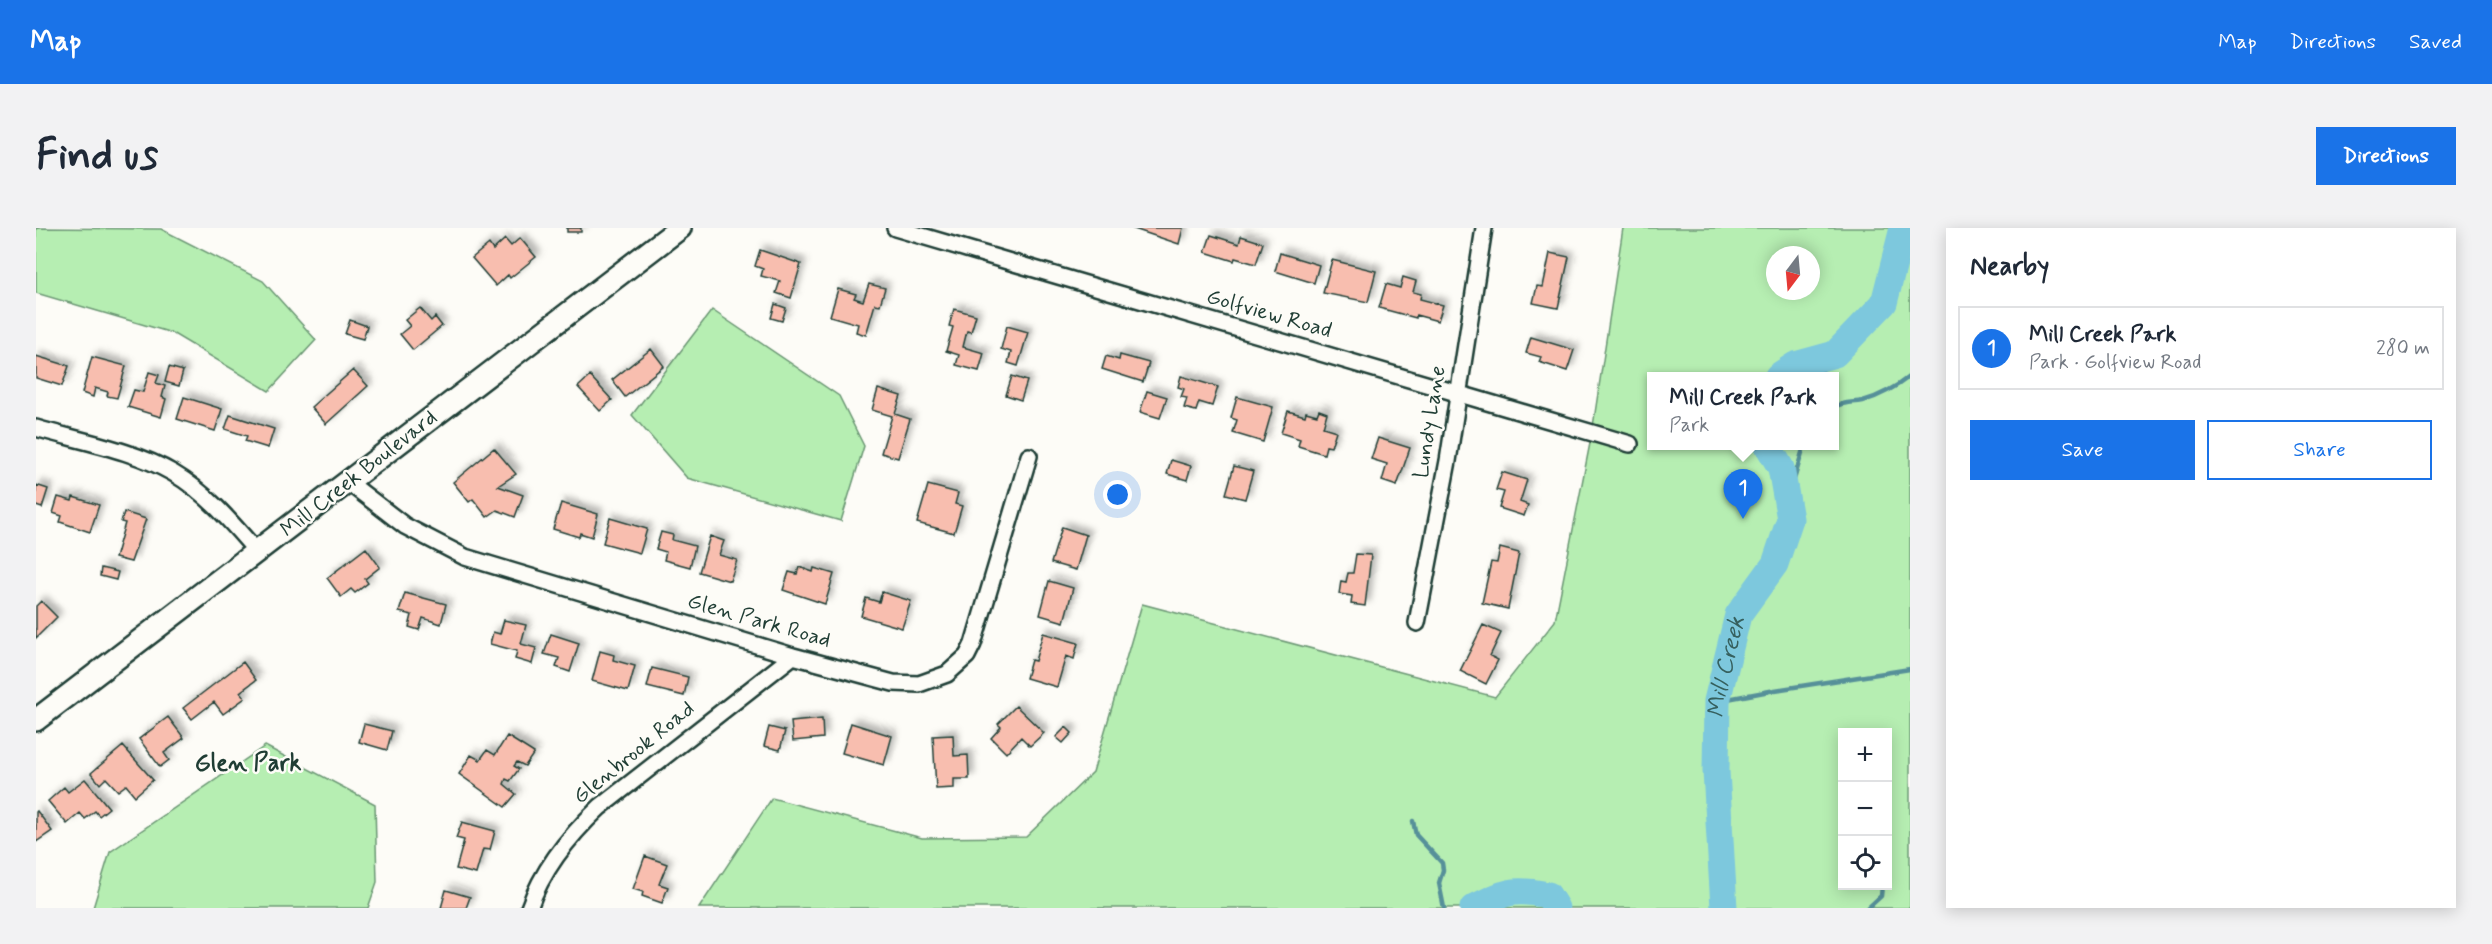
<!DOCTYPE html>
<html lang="en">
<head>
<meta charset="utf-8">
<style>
	:root { --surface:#fff; --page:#f2f2f3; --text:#1f2937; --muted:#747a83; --line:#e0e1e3; --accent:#1a73e8 }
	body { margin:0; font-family:Mynerve,sans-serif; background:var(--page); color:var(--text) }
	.controls { position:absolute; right:18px; bottom:18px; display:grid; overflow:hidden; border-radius:0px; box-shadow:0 3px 15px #0003 }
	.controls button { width:54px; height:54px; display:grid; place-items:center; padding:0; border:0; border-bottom:2px solid var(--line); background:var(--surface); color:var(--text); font:30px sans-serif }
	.compass { position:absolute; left:1730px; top:18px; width:54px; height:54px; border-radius:50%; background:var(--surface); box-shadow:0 3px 15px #0003; rotate:196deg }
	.you { position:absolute; left:1082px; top:267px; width:21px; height:21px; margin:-15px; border:4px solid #fff; border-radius:50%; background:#1a73e8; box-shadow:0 0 0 9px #1a73e833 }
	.badge { display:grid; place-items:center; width:39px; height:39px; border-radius:50%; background:var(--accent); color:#fff; font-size:20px; font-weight:700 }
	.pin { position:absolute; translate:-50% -50px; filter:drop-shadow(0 2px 3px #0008) }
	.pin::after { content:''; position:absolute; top:32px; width:21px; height:18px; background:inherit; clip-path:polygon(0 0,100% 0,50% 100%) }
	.popup { position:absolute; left:1611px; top:144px; width:192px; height:78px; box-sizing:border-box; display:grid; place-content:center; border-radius:0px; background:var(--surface); filter:drop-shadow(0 2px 4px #0005); font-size:20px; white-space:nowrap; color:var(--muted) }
	.popup b { font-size:22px; color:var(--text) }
	.popup::after { content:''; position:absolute; left:50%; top:100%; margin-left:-12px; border:12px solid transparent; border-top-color:var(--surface) }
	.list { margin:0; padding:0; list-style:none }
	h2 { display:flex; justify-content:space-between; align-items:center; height:78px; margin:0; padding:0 24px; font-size:26px }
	h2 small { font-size:20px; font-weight:400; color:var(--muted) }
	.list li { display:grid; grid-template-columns:39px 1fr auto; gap:18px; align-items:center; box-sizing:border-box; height:84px; margin:0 12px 12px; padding:0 12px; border:2px solid var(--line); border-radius:0px }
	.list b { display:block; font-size:22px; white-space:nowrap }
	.list p { margin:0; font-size:20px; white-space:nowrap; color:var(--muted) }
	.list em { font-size:20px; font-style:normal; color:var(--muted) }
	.actions { display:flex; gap:12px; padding:18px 24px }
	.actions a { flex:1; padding:14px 0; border:2px solid var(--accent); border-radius:0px; text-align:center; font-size:21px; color:var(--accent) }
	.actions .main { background:var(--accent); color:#fff }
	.icon { flex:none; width:33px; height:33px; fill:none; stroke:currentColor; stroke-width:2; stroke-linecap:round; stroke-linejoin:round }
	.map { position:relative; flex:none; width:1874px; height:680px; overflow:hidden; border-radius:0px }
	header { display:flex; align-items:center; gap:36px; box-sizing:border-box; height:84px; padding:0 30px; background:var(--accent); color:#fff }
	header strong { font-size:28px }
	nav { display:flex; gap:33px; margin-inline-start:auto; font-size:21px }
	.intro { display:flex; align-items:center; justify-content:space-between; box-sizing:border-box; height:144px; padding:0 36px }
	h1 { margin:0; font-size:42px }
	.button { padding:15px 27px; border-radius:0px; background:var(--accent); color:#fff; font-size:21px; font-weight:700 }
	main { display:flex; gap:36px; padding:0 36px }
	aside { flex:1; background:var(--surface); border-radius:0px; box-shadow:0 3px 15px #0003 }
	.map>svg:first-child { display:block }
	.green { fill:#b6eeb2; stroke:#6a9673; stroke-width:1.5; fill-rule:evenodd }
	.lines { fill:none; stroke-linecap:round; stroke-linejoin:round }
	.stream { stroke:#579099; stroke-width:4.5 }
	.river { stroke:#7dc8dd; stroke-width:27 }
	.building { fill:#f8beaf; stroke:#1f3d34; stroke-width:1.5; filter:url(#shadow) }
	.street-casing { stroke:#1f3d34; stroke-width:20 }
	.secondary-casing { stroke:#1f3d34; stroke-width:26 }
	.street { stroke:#fdfcf7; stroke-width:15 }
	.secondary { stroke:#fdfcf7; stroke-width:21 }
	.labels { text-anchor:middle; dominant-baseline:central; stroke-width:5; stroke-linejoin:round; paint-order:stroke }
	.street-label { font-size:22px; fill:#1f3d34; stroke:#fdfcf7 }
	.water-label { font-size:24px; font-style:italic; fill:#36605e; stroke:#fdfcf7 }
	.neighbourhood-label { font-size:24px; font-weight:bold; fill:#1f3d34; stroke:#fdfcf7 }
</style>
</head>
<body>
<header>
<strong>Map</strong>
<nav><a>Map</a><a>Directions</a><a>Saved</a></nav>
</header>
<div class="intro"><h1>Find us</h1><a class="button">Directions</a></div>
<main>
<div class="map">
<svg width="1874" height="680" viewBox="0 0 1874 680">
	<defs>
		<filter id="shadow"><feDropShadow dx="5" dy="-5" stdDeviation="3" flood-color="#0004"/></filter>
	</defs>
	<rect width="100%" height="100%" fill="#fdfcf7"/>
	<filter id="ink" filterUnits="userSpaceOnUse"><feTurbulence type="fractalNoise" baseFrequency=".0167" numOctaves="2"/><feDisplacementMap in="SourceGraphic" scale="12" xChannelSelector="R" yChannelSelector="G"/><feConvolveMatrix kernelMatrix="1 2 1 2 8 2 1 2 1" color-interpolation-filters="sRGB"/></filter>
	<g filter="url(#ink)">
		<path class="green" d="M0 0 125 1 227 53 280 112 233 163 136 105 0 65Z
			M1587 0H1874V680H663L736 570 886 610 990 609 1057 544 1106 376 1459 469 1519 393 1556 205ZM1739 27H1775V63H1739ZM1616 148H1798V218H1616ZM1806 505H1852V658H1806Z
			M676 82 803 168 828 218 805 293 651 250 596 187Z
			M229 518 339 576 341 654 332 680H57L74 624Z"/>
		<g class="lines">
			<path class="stream" d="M1783 130 1787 148
				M1798 179C1807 174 1817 175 1827 173 1845 168 1860 159 1874 148
				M1751 275 1768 218
				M1681 473 1739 462 1874 441
				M1377 593 1380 607 1406 635 1407 642 1403 655 1408 680
				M1832 680 1845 668 1846 658"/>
			<g class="river">
				<path d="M1742 148 1759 137 1799 126 1848 75 1867 0"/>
				<path d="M1437 680C1469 664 1476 660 1512 667L1520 680"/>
				<path id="s1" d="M1688 680 1680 543 1681 473 1702 387 1739 336 1754 291 1745 240 1732 218"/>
			</g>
		</g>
		<path class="building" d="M531 0H545V4H531Z
			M1095 0H1147L1143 16Z
			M1175 7 1203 16 1205 8 1227 15 1220 36 1199 30 1198 33 1169 24Z
			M484 10 500 29 474 50 472 47 460 58 436 30 453 16 457 22 469 11 475 18Z
			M724 22 765 36 755 70 740 65 744 53 725 48 727 41 719 38Z
			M1244 25 1283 37 1278 55 1239 43Z
			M1514 25 1533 29 1522 80 1497 75 1501 58 1507 59Z
			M1296 32 1340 43 1332 74 1287 65Z
			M1367 49 1380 53 1377 64 1385 66 1384 71 1407 77 1402 93 1380 87V90L1343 80 1350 56 1364 60Z
			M833 56 849 60 844 77 839 76 830 107 820 104 822 96 794 88 802 61 820 66 818 70 827 73Z
			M739 76 750 80 746 93 735 90Z
			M384 80 395 93 399 89 406 98 377 122 364 106 374 98 369 92Z
			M918 81 940 87 935 104 931 103 927 119 948 125 943 143 920 137 923 127 910 123 917 99 913 98Z
			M314 92 331 98 327 111 309 106Z
			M971 98 992 104 982 138 972 135 975 124 965 121Z
			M1495 109 1538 122 1531 143 1503 134 1505 129 1490 125Z
			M615 121 628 138 589 169 576 152Z
			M1084 127 1113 135 1107 154 1066 141 1070 128 1083 132Z
			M0 128 33 138 26 158 0 150Z
			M56 129 90 138 81 170 71 168 72 164 59 160 57 169 46 165Z
			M133 139 147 143 143 158 129 154Z
			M317 142 332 158 290 196 275 179Z
			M113 144 123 147 120 155 129 158 126 169 130 171 125 189 92 179 98 162 107 164Z
			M554 148 576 172 564 183 542 159Z
			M976 148 991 153 985 172 970 167Z
			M1145 148 1182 159 1176 178 1163 174 1160 183 1148 180 1151 170 1145 169 1148 161 1142 159Z
			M842 161 865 168 859 186 874 191 862 230 845 225 856 188 836 182Z
			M1111 163 1131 169 1124 190 1104 184Z
			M148 169 186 181 179 203 141 191Z
			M1201 169 1237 179 1227 214 1197 205 1201 192 1195 190Z
			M1283 182 1291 185 1287 199 1300 203 1295 219 1290 218 1288 226 1262 218 1264 211 1245 205 1252 183 1269 188 1270 184 1281 187Z
			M194 187 238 201 232 220 209 213 211 208 189 201Z
			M1342 210 1374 220 1361 258 1346 253 1351 236 1335 231Z
			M458 220 480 246 462 258 487 267 479 289 461 282 451 289 437 271 433 274 417 254Z
			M1135 232 1155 238 1151 252 1131 246Z
			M1198 238 1217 243 1209 271 1190 266Z
			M1466 244 1491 252 1484 274 1492 277 1488 288 1463 280 1468 264 1460 262Z
			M0 257 12 261 6 280 0 278Z
			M892 257 922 265 919 276 926 278 918 305 881 295Z
			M22 269 36 273 37 269 63 277 54 304 24 294 26 288 17 285Z
			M525 275 562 286 556 309 544 305 543 309 517 301Z
			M88 284 110 291 95 334 79 330 89 295 85 294Z
			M574 290 611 301 604 325 567 315Z
			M1026 299 1050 307 1040 342 1015 335Z
			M625 304 637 307 636 312 659 318 654 339 628 332 630 324 620 321Z
			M674 308 688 313 683 327 701 332 694 353 663 344Z
			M330 320 344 339 329 351 332 355 319 365 315 361 305 369 291 350Z
			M1464 320 1483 325 1472 381 1446 375 1455 334 1461 335Z
			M1320 326 1335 327 1329 378 1315 376 1316 368 1303 366 1305 353 1310 354 1312 345H1317Z
			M763 339 777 344 778 340 798 346 789 376 747 362 753 344 761 346Z
			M65 340 82 344 80 352 64 348Z
			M1013 353 1037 360 1028 394 1004 387Z
			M846 364 875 373 866 400 825 388 830 370 843 374Z
			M369 365 410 376 405 396 387 390 383 402 373 399 376 387 363 384Z
			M5 373 21 389 0 410V378Z
			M468 392 490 397 485 416 500 420 496 436 479 431 481 423 454 416 457 404 464 406Z
			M1447 397 1465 405 1454 428 1462 432 1450 456 1424 443Z
			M1007 405 1042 415 1038 431 1030 428 1021 459 990 450 995 432 999 433Z
			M515 406 543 415 534 444 520 439 523 430 508 426Z
			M564 423 578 427 577 432 599 438 592 463 556 453Z
			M207 434 220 452 204 464 209 470 187 486 178 474 156 491 147 480Z
			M616 440 652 449 648 468 611 459Z
			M980 478 1008 505 994 518 985 509 970 525 955 510 965 499 962 496Z
			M132 489 148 510 128 525 133 532 124 539 103 511Z
			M786 491 787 510 757 513 755 494Z
			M815 495 856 508 848 537 806 525Z
			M328 496 356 503 351 522 323 514Z
			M733 499 749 503 744 522 728 518Z
			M1030 499 1036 505 1027 515 1020 509Z
			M917 507 918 528 932 527 933 551H918V560L900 561 897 508Z
			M471 508 498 525 489 538 481 534 478 538 483 541 474 553 470 551 468 556 480 566 469 579 423 546 435 527 444 532 451 522 459 527Z
			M87 518 117 552 99 568 90 557 82 563 70 550 64 556 55 545Z
			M49 551 73 580 63 588 59 583 49 591 44 585 31 596 12 573 28 559 32 564Z
			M1 583 16 603 0 614V584Z
			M426 594 459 603 454 622 447 621 440 646 420 641 428 612 420 610Z
			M609 628 631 636 623 656 632 659 626 675 606 668 607 664 597 661Z
			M410 662 434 669 430 680H405Z"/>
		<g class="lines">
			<defs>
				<path id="street" d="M859 0 1594 216
					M0 200C44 213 98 222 137 245 171 265 196 295 221 324
					M312 254 369 298 429 329 757 428 857 455 883 456 911 446 931 428 937 416 993 228
					M1381 395 1412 233 1448 0
					M493 680C507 640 533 608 564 579L757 428"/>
				<path id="secondary" d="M0 492 644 0"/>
			</defs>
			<use href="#street" class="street-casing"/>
			<use href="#secondary" class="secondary-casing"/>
			<use href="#street" class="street"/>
			<use href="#secondary" class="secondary"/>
		</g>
	</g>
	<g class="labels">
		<g class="street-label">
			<text transform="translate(1233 86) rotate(16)">Golfview Road</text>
			<text transform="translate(1394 194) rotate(-81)">Lundy Lane</text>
			<text transform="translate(323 246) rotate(-38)">Mill Creek Boulevard</text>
			<text transform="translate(723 393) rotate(16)">Glen Park Road</text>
			<text transform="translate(598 525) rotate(-39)">Glenbrook Road</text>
		</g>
		<g class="water-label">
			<text stroke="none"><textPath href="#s1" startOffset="242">Mill Creek</textPath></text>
		</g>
		<g class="neighbourhood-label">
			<text x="212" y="535">Glen Park</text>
		</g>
	</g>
</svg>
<div class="controls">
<button>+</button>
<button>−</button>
<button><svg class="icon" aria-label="locate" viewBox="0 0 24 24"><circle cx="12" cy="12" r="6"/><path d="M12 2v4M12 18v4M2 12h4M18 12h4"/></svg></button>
</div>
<svg class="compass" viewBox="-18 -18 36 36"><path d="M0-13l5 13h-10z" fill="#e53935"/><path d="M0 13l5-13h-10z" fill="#747a83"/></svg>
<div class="you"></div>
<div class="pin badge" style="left:1707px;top:291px">1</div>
<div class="popup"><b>Mill Creek Park</b>Park</div>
</div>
<aside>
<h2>Nearby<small></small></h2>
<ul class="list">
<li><span class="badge">1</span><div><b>Mill Creek Park</b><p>Park · Golfview Road</p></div><em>280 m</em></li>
</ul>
<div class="actions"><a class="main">Save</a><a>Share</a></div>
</aside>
</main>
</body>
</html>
